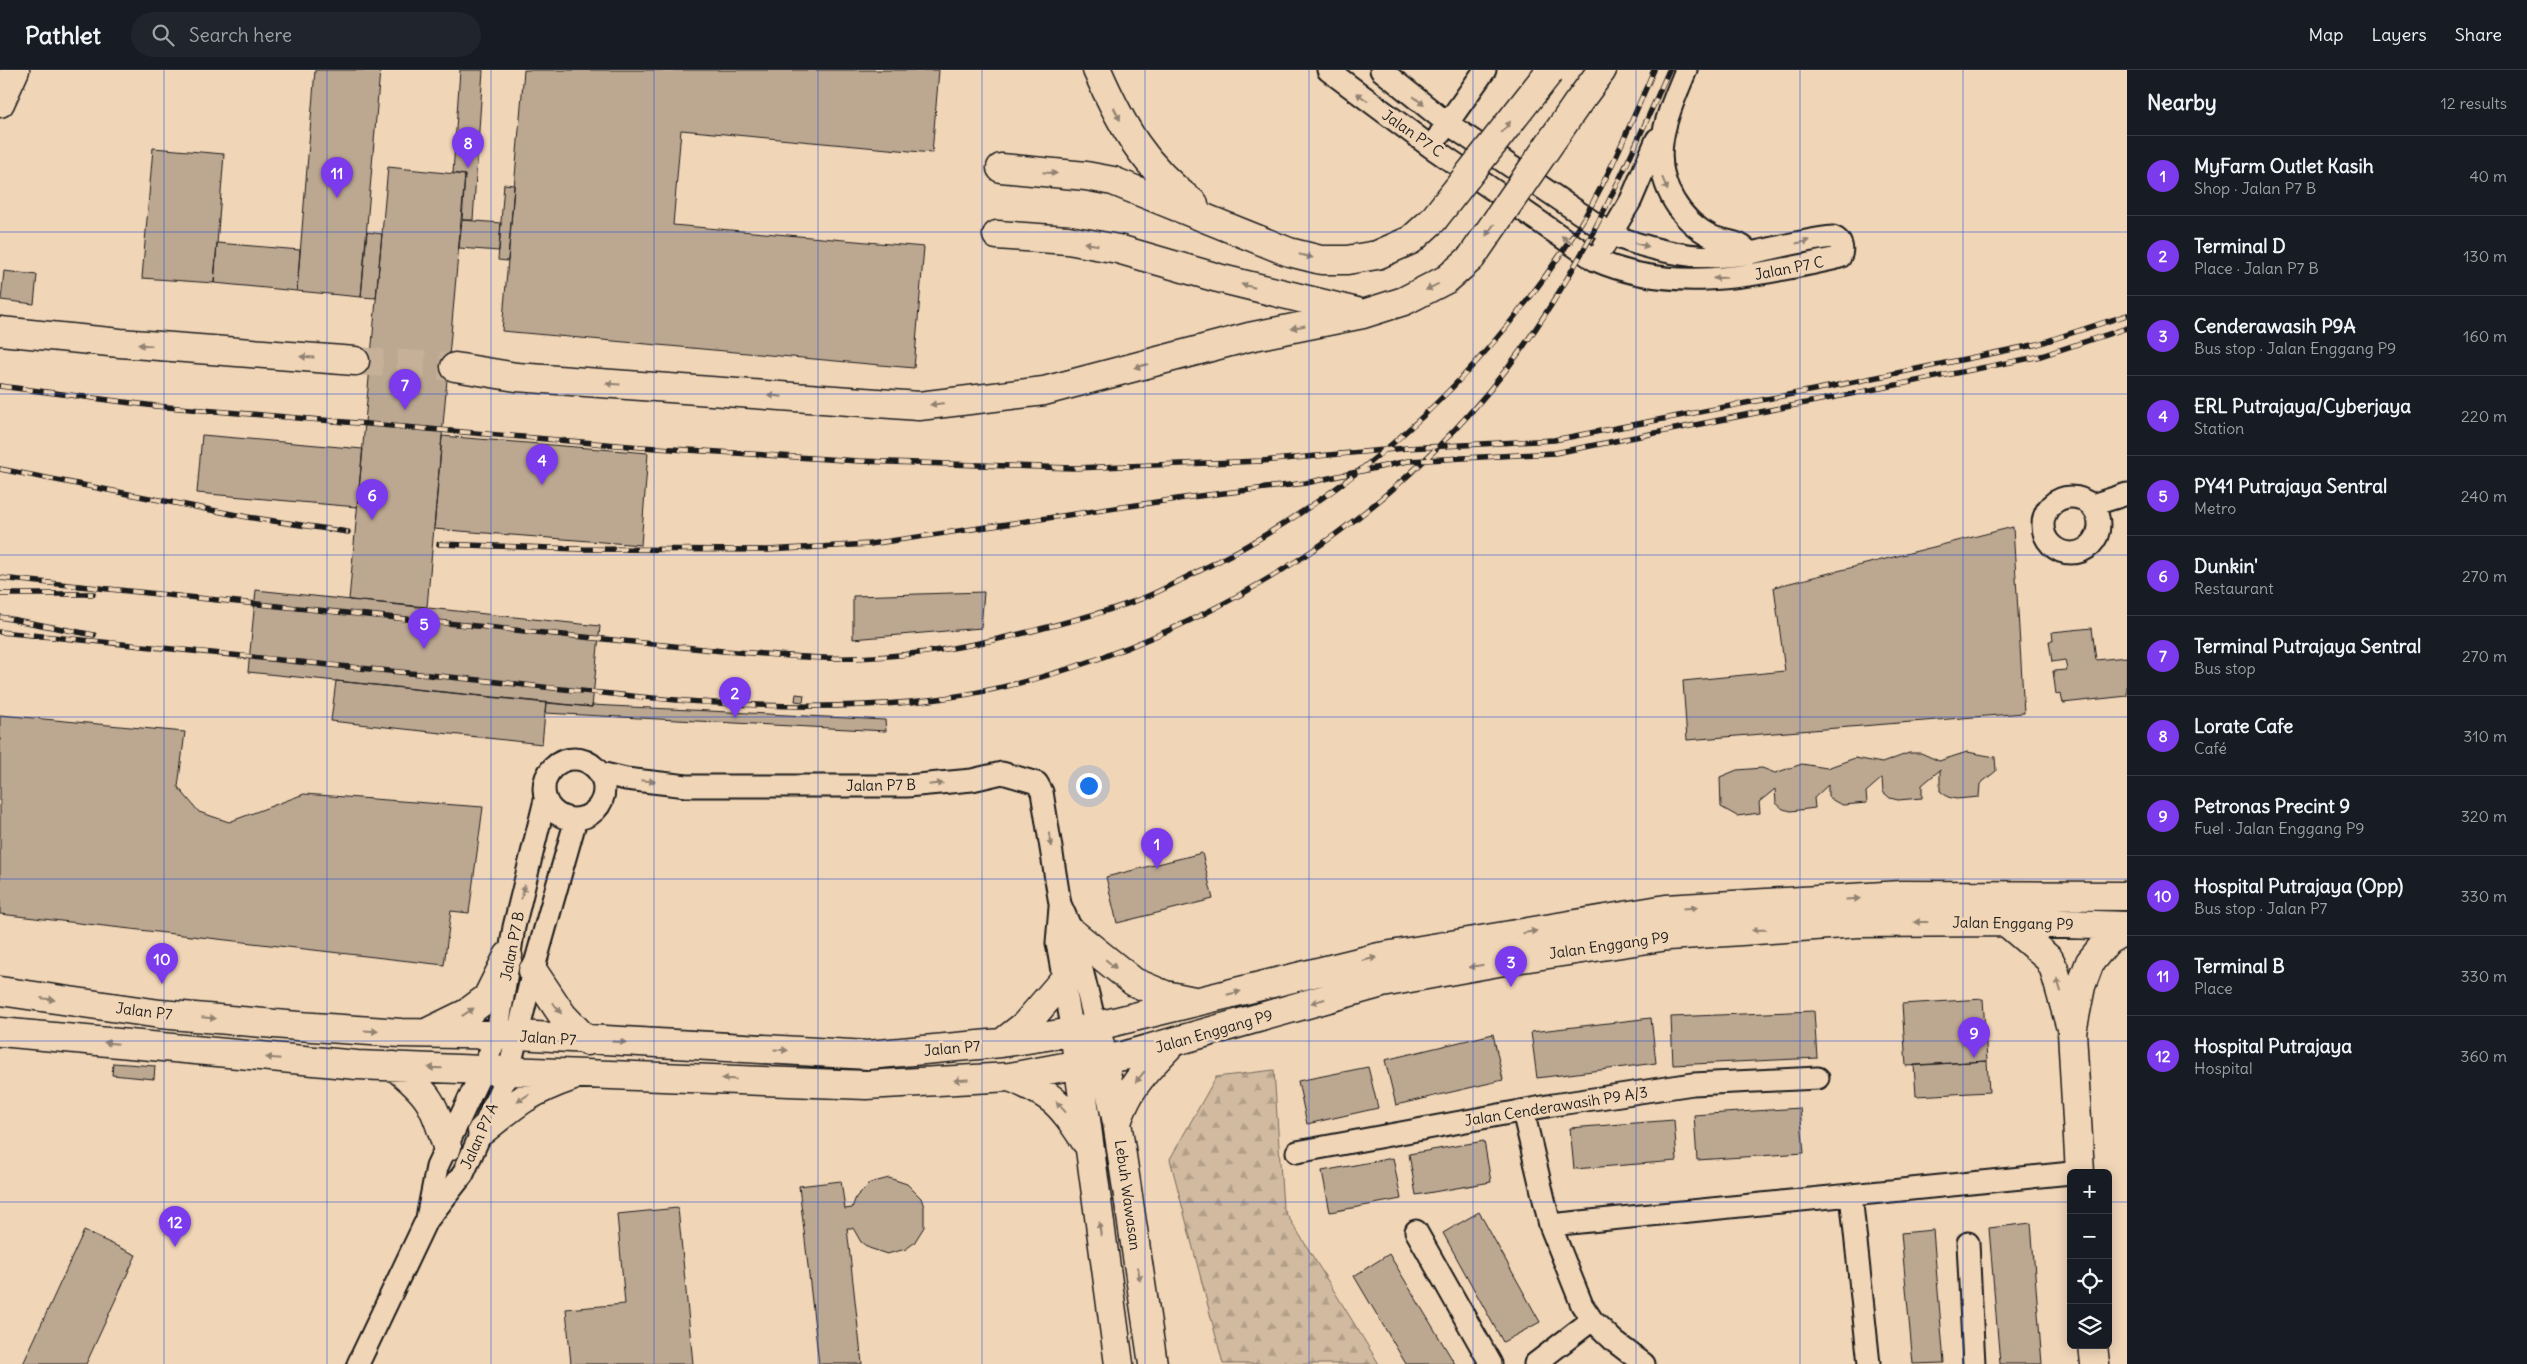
<!DOCTYPE html>
<html lang="en">
<head>
<meta charset="utf-8">
<style>
	:root { --surface:#171b24; --page:#20242c; --text:#f1f3f6; --muted:#9ea1a6; --line:#363941; --accent:#7c3aed }
	body { margin:0; font-family:Delius,sans-serif; background:var(--page); color:var(--text) }
	.controls { position:absolute; right:15px; bottom:15px; display:grid; overflow:hidden; border-radius:8px; box-shadow:0 2px 12px #0003 }
	.controls button { width:45px; height:45px; display:grid; place-items:center; padding:0; border:0; border-bottom:1px solid var(--line); background:var(--surface); color:var(--text); font:25px sans-serif }
	.you { position:absolute; left:1088px; top:715px; width:18px; height:18px; margin:-12px; border:4px solid #fff; border-radius:50%; background:#1a73e8; box-shadow:0 0 0 8px #1a73e833 }
	.badge { display:grid; place-items:center; width:32px; height:32px; border-radius:50%; background:var(--accent); color:#fff; font-size:16px; font-weight:700 }
	.pin { position:absolute; translate:-50% -41px; filter:drop-shadow(0 1px 2px #0008) }
	.pin::after { content:''; position:absolute; top:26px; width:18px; height:15px; background:inherit; clip-path:polygon(0 0,100% 0,50% 100%) }
	.list { margin:0; padding:0; list-style:none }
	h2 { display:flex; justify-content:space-between; align-items:center; height:65px; margin:0; padding:0 20px; font-size:21px }
	h2 small { font-size:16px; font-weight:400; color:var(--muted) }
	.list li { display:grid; grid-template-columns:32px 1fr auto; gap:15px; align-items:center; box-sizing:border-box; height:80px; padding:0 20px; border-top:1px solid var(--line) }
	.list b { display:block; font-size:19px; white-space:nowrap }
	.list p { margin:0; font-size:16px; white-space:nowrap; color:var(--muted) }
	.list em { font-size:16px; font-style:normal; color:var(--muted) }
	.icon { flex:none; width:28px; height:28px; fill:none; stroke:currentColor; stroke-width:2; stroke-linecap:round; stroke-linejoin:round }
	.map { position:relative; flex:none; width:2127px; height:1294px; overflow:hidden }
	header { display:flex; align-items:center; gap:30px; box-sizing:border-box; height:70px; padding:0 25px; background:var(--surface); border-bottom:1px solid var(--line) }
	header strong { font-size:24px }
	nav { display:flex; gap:28px; margin-inline-start:auto; font-size:18px }
	.search { width:350px; height:45px; background:var(--page); display:flex; align-items:center; gap:12px; box-sizing:border-box; padding:0 18px; border-radius:28px; color:var(--muted); font-size:19px }
	main { display:flex }
	aside { flex:1; background:var(--surface) }
	.map>svg:first-child { display:block }
	.forest { fill:url(#forest-firs); stroke:#766b5e }
	.building { fill:#bca791; stroke:#1c1c1c }
	.lines { fill:none; stroke-linecap:round; stroke-linejoin:round }
	.secondary-tunnel { stroke:#c6b098; stroke-width:28; stroke-dasharray:28 14; stroke-linecap:butt }
	.street-casing { stroke:#1c1c1c; stroke-width:25 }
	.secondary-casing { stroke:#1c1c1c; stroke-width:31 }
	.street { stroke:#f0d5b7; stroke-width:21 }
	.secondary { stroke:#f0d5b7; stroke-width:28 }
	.rail-casing { stroke:#1c1c1c; stroke-width:5.5 }
	.rail { stroke:#f0d5b7; stroke-width:4; stroke-dasharray:11; stroke-linecap:butt }
	.secondary-bridge-casing { stroke:#1c1c1c; stroke-width:31; stroke-linecap:butt }
	.secondary-bridge { stroke:#f0d5b7; stroke-width:28 }
	.oneway { fill:#918271 }
	.grid { fill:none; stroke:#1d4ed8; stroke-width:1; stroke-opacity:0.55 }
	.labels { text-anchor:middle; dominant-baseline:central; stroke-width:5; stroke-linejoin:round; paint-order:stroke }
	.street-label { font-size:15px; fill:#1c1c1c; stroke:#f0d5b7 }
</style>
</head>
<body>
<header>
<strong>Pathlet</strong>
<div class="search"><svg class="icon" aria-label="search" viewBox="0 0 24 24"><circle cx="10" cy="10" r="6"/><path d="M15 15l6 6"/></svg>Search here</div>
<nav><a>Map</a><a>Layers</a><a>Share</a></nav>
</header>
<main>
<div class="map">
<svg width="2127" height="1294" viewBox="0 0 2127 1294">
	<defs>
		<pattern id="forest-firs" width="22" height="20" patternUnits="userSpaceOnUse" patternTransform="scale(1.25)"><rect width="22" height="20" fill="#d1baa0"/><path d="M5 1l3.5 6h-7zM16 11l3.5 6h-7z" fill="#b39f89"/></pattern>
	</defs>
	<rect width="100%" height="100%" fill="#f0d5b7"/>
	<filter id="ink" filterUnits="userSpaceOnUse"><feTurbulence type="fractalNoise" baseFrequency=".02" numOctaves="2"/><feDisplacementMap in="SourceGraphic" scale="10" xChannelSelector="R" yChannelSelector="G"/><feConvolveMatrix kernelMatrix="1 2 1 2 8 2 1 2 1" color-interpolation-filters="sRGB"/></filter>
	<g filter="url(#ink)">
		<path class="forest" d="M1274 1000 1283 1138 1379 1294H1223L1170 1089 1216 1007Z"/>
		<path class="building" d="M315 0H380L361 227 297 221Z
			M460 0H483L473 150H462L465 105 453 103Z
			M524 0H939L932 83 681 60 673 155 924 177 914 298 502 261Z
			M153 78 224 84 214 213 142 208Z
			M388 97 465 105 427 537 349 530Z
			M504 114 514 115 508 191 498 190Z
			M462 150 501 153 499 181 459 178Z
			M367 162 382 164 376 228 361 227Z
			M217 173 300 180 297 221 214 213Z
			M4 201 37 205 34 234 1 230Z
			M202 365 363 379 357 437 197 423Z
			M442 366 648 383 641 475 434 459Z
			M2013 457 2024 643 1687 670 1683 611 1785 601 1774 517Z
			M256 520 600 556 592 637 248 602Z
			M984 522 981 558 853 569V526Z
			M2092 558 2096 590 2127 587V626L2063 633 2061 623 2056 624 2053 601 2067 600 2065 590 2052 592 2049 571H2053L2052 562Z
			M336 611 546 633 542 674 331 651Z
			M796 624 804 625 803 632 795 631Z
			M546 633 592 637V635L885 650 886 661 545 643Z
			M0 645 185 662 178 717 199 742 229 752 304 724 483 737 469 843 451 841 444 895 0 844Z
			M1967 682 1995 687 1996 701 1980 714 1979 727 1956 729 1948 727 1940 721V700L1922 715V728L1898 730 1890 728 1883 722 1882 708 1866 722 1867 733 1843 735 1836 732 1828 727V715L1814 728 1815 738 1791 741 1783 739 1776 733 1775 719 1759 732 1760 743 1737 746 1721 737 1720 707 1737 700 1762 698 1775 703 1802 694 1827 698 1855 688 1882 693 1909 683H1921L1939 691Z
			M1202 783 1213 829 1117 853 1106 807Z
			M1983 929 1987 991 1906 996 1902 934Z
			M1814 941 1817 988 1673 995 1671 947Z
			M1651 948 1656 993 1537 1008 1531 962Z
			M1493 964 1503 1010 1396 1035 1385 990Z
			M1987 991 1989 1022 1916 1026 1914 995Z
			M113 993 155 996 154 1009 112 1005Z
			M1368 997 1378 1038 1307 1054 1298 1011Z
			M1800 1038 1804 1083 1697 1090 1694 1045Z
			M1674 1050 1677 1091 1574 1099 1570 1058Z
			M1484 1071 1491 1112 1416 1125 1409 1084Z
			M1393 1088 1401 1129 1330 1142 1322 1101Z
			M889 1108 907 1114 921 1128 924 1137V1157L914 1173 906 1179 887 1184 869 1178 861 1172 853 1158H847L862 1294H819L799 1116 841 1111 845 1139 852 1138 856 1127 870 1113Z
			M678 1138 693 1294H571L566 1239 625 1234 617 1144Z
			M1479 1142 1540 1252 1503 1272 1443 1163Z
			M2031 1153 2042 1294H2000L1989 1158Z
			M1933 1160 1944 1293 1913 1294 1901 1163Z
			M84 1161 136 1185 86 1294H23Z
			M1389 1184 1455 1294H1406L1354 1206Z"/>
		<g class="lines">
			<path class="secondary-tunnel" d="M355 291 455 297"/>
			<defs>
				<path id="street" d="M1328 0 1431 77 1595 190C1672 224 1753 206 1833 189L1840 187C1844 179 1841 170 1833 167 1801 170 1770 180 1739 185 1696 191 1651 180 1612 165L1447 53 1381 0
					M1686 0C1668 44 1647 86 1674 131 1683 146 1696 159 1713 167 1725 172 1744 171 1749 184
					M1440 64 1485 0
					M1604 176 1631 130 1657 69
					M2043 455a28 28 0 1 1 56 0a28 28 0 1 1-56 0Z
					M2092 435 2127 424
					M544 719a30 30 0 1 1 60 0a30 30 0 1 1-60 0Z
					M600 703 626 709 687 716H907L972 710 1002 703 1037 713 1042 722 1060 834 1073 863 1096 957
					M1060 837 1057 873 1073 962
					M1523 1041 1550 1155 1582 1235 1592 1250 1615 1272 1644 1294
					M1297 1082 1553 1035 1693 1014 1818 1008
					M1851 1125 1869 1294
					M427 1148 437 1097 483 999 497 965 514 857 545 730
					M1550 1155 2071 1103
					M1416 1161 1491 1294
					M1968 1173 1974 1294
					M358 1294 425 1153 463 1104 509 1000 533 901 576 749
					M1535 1294 1592 1250"/>
				<path id="secondary" d="M1097 0C1122 57 1144 96 1194 134
					M0 33 15 0
					M1577 34 1602 0
					M1001 98 1086 106 1113 111 1289 182 1321 190H1347L1377 185 1411 170 1433 150
					M997 165 1068 170 1118 179 1218 208 1357 242
					M0 261 120 273 355 291
					M455 297 516 307 919 336 986 328 1044 321 1249 267 1363 244 1404 231 1447 209 1471 188
					M2006 852 2049 889 2054 899 2070 955
					M1073 863 1134 912 1165 925 1194 931
					M533 901 563 946 587 971
					M0 921 160 944 298 956 401 963 518 965 868 985 1001 973 1073 962 1379 887 1666 839 1901 825 2127 826
					M430 961 467 943 487 928 508 886
					M0 962 357 995 866 1015 1010 1007 1123 986 1382 913 1515 889 1668 866 1857 853 2006 852 2127 856
					M1099 971 1117 1052 1153 1294
					M1002 973 1025 955 1062 912
					M1076 976 1119 1294
					M394 996C430 1024 434 1034 447 1077
					M1010 1007C1055 1026 1059 1032 1086 1072
					M1117 1052C1131 1013 1144 1003 1171 974
					M482 1061C515 1034 530 1021 571 1007
					M2080 1103 2072 962 2081 916 2090 892 2107 871 2127 859
					M2093 1275 2095 1294"/>
			</defs>
			<use href="#street" class="street-casing"/>
			<use href="#secondary" class="secondary-casing"/>
			<use href="#street" class="street"/>
			<use href="#secondary" class="secondary"/>
			<defs>
				<path id="rail" d="M0 316 155 336 641 377 859 391 1073 398 1262 391 1407 378 1554 370 1834 316 2038 274 2127 245
					M0 399 247 447 348 462
					M439 474 579 479 768 480 870 474 1191 427 1306 413 1408 391 1555 383 2041 286 2127 258
					M0 508 723 581C757 583 791 587 824 588 891 590 960 579 1024 563 1063 553 1101 544 1138 530 1158 523 1178 511 1197 502 1356 424 1481 309 1576 161 1608 111 1630 54 1654 0
					M0 524H93
					M0 547 94 565
					M0 562C160 577 320 594 479 610 622 625 767 645 911 632 986 625 1059 605 1129 577 1277 518 1407 427 1505 301 1576 210 1623 105 1669 0"/>
			</defs>
			<use href="#rail" class="rail-casing"/>
			<use href="#rail" class="rail"/>
			<defs>
				<path id="secondary-bridge" d="M1433 150 1550 1
					M1471 188 1577 34"/>
			</defs>
			<use href="#secondary-bridge" class="secondary-bridge-casing"/>
			<use href="#secondary-bridge" class="secondary-bridge"/>
		</g>
		<defs><path id="oneway-solid" d="M-6-.8H1V-3.2L6.5 0L1 3.2V.8H-6Z" transform="scale(1.25)"/></defs>
		<g class="oneway">
			<use href="#oneway-solid" transform="translate(1362 27) rotate(-144)"/>
			<use href="#oneway-solid" transform="translate(1419 31) rotate(39)"/>
			<use href="#oneway-solid" transform="translate(1117 44) rotate(63)"/>
			<use href="#oneway-solid" transform="translate(1506 57) rotate(-52)"/>
			<use href="#oneway-solid" transform="translate(1050 103) rotate(5)"/>
			<use href="#oneway-solid" transform="translate(1665 114) rotate(68)"/>
			<use href="#oneway-solid" transform="translate(1490 160) rotate(125)"/>
			<use href="#oneway-solid" transform="translate(1567 170) rotate(-145)"/>
			<use href="#oneway-solid" transform="translate(1803 172) rotate(-12)"/>
			<use href="#oneway-solid" transform="translate(1091 174) rotate(-170)"/>
			<use href="#oneway-solid" transform="translate(1642 175) rotate(14)"/>
			<use href="#oneway-solid" transform="translate(1306 186) rotate(14)"/>
			<use href="#oneway-solid" transform="translate(1720 208) rotate(176)"/>
			<use href="#oneway-solid" transform="translate(1248 216) rotate(-166)"/>
			<use href="#oneway-solid" transform="translate(1432 217) rotate(154)"/>
			<use href="#oneway-solid" transform="translate(1298 257) rotate(169)"/>
			<use href="#oneway-solid" transform="translate(145 275) rotate(-176)"/>
			<use href="#oneway-solid" transform="translate(307 287) rotate(-176)"/>
			<use href="#oneway-solid" transform="translate(1141 296) rotate(165)"/>
			<use href="#oneway-solid" transform="translate(613 314) rotate(-176)"/>
			<use href="#oneway-solid" transform="translate(775 326) rotate(-174)"/>
			<use href="#oneway-solid" transform="translate(937 334) rotate(173)"/>
			<use href="#oneway-solid" transform="translate(648 711) rotate(5)"/>
			<use href="#oneway-solid" transform="translate(936 714) rotate(-6)"/>
			<use href="#oneway-solid" transform="translate(1050 770) rotate(81)"/>
			<use href="#oneway-solid" transform="translate(523 822) rotate(-76)"/>
			<use href="#oneway-solid" transform="translate(1853 829) rotate(-3)"/>
			<use href="#oneway-solid" transform="translate(1690 838) rotate(-4)"/>
			<use href="#oneway-solid" transform="translate(1921 852) rotate(180)"/>
			<use href="#oneway-solid" transform="translate(1759 860) rotate(176)"/>
			<use href="#oneway-solid" transform="translate(1530 862) rotate(-9)"/>
			<use href="#oneway-solid" transform="translate(1370 889) rotate(-14)"/>
			<use href="#oneway-solid" transform="translate(1111 894) rotate(40)"/>
			<use href="#oneway-solid" transform="translate(1476 896) rotate(170)"/>
			<use href="#oneway-solid" transform="translate(2059 915) rotate(-107)"/>
			<use href="#oneway-solid" transform="translate(1234 923) rotate(-14)"/>
			<use href="#oneway-solid" transform="translate(48 929) rotate(8)"/>
			<use href="#oneway-solid" transform="translate(1318 931) rotate(164)"/>
			<use href="#oneway-solid" transform="translate(557 938) rotate(53)"/>
			<use href="#oneway-solid" transform="translate(468 942) rotate(-33)"/>
			<use href="#oneway-solid" transform="translate(209 948) rotate(5)"/>
			<use href="#oneway-solid" transform="translate(371 961) rotate(4)"/>
			<use href="#oneway-solid" transform="translate(619 972) rotate(3)"/>
			<use href="#oneway-solid" transform="translate(111 973) rotate(-175)"/>
			<use href="#oneway-solid" transform="translate(781 980) rotate(3)"/>
			<use href="#oneway-solid" transform="translate(273 988) rotate(-175)"/>
			<use href="#oneway-solid" transform="translate(435 998) rotate(-178)"/>
			<use href="#oneway-solid" transform="translate(1140 1007) rotate(129)"/>
			<use href="#oneway-solid" transform="translate(729 1009) rotate(-177)"/>
			<use href="#oneway-solid" transform="translate(961 1010) rotate(177)"/>
			<use href="#oneway-solid" transform="translate(523 1028) rotate(148)"/>
			<use href="#oneway-solid" transform="translate(1061 1037) rotate(-132)"/>
			<use href="#oneway-solid" transform="translate(1100 1159) rotate(-97)"/>
			<use href="#oneway-solid" transform="translate(1139 1204) rotate(82)"/>
		</g>
	</g>
	<path class="grid" d="M164 0V1294M327 0V1294M491 0V1294M654 0V1294M818 0V1294M982 0V1294M1145 0V1294M1309 0V1294M1473 0V1294M1636 0V1294M1800 0V1294M1963 0V1294M0 162H2127M0 324H2127M0 485H2127M0 647H2127M0 809H2127M0 971H2127M0 1132H2071M2108 1132H2127"/>
	<g class="labels">
		<g class="street-label">
			<text transform="translate(1413 63) rotate(35)">Jalan P7 C</text>
			<text transform="translate(1789 198) rotate(-11)">Jalan P7 C</text>
			<text transform="translate(881 715) rotate(-1)">Jalan P7 B</text>
			<text transform="translate(2013 853) rotate(1)">Jalan Enggang P9</text>
			<text transform="translate(1609 875) rotate(-8)">Jalan Enggang P9</text>
			<text transform="translate(512 876) rotate(-79)">Jalan P7 B</text>
			<text transform="translate(144 941) rotate(7)">Jalan P7</text>
			<text transform="translate(1214 961) rotate(-16)">Jalan Enggang P9</text>
			<text transform="translate(548 968) rotate(4)">Jalan P7</text>
			<text transform="translate(952 978) rotate(-5)">Jalan P7</text>
			<text transform="translate(1556 1036) rotate(-9)">Jalan Cenderawasih P9 A/3</text>
			<text transform="translate(479 1066) rotate(-66)">Jalan P7 A</text>
			<text transform="translate(1128 1125) rotate(82)">Lebuh Wawasan</text>
		</g>
	</g>
</svg>
<div class="controls">
<button>+</button>
<button>−</button>
<button><svg class="icon" aria-label="locate" viewBox="0 0 24 24"><circle cx="12" cy="12" r="6"/><path d="M12 2v4M12 18v4M2 12h4M18 12h4"/></svg></button>
<button><svg class="icon" aria-label="layers" viewBox="0 0 24 24"><path d="M12 4l9 5-9 5-9-5zM3 14l9 5 9-5"/></svg></button>
</div>
<div class="you"></div>
<div class="pin badge" style="left:1157px;top:799px">1</div>
<div class="pin badge" style="left:735px;top:648px">2</div>
<div class="pin badge" style="left:1511px;top:917px">3</div>
<div class="pin badge" style="left:542px;top:415px">4</div>
<div class="pin badge" style="left:424px;top:579px">5</div>
<div class="pin badge" style="left:372px;top:450px">6</div>
<div class="pin badge" style="left:405px;top:340px">7</div>
<div class="pin badge" style="left:468px;top:98px">8</div>
<div class="pin badge" style="left:1974px;top:988px">9</div>
<div class="pin badge" style="left:162px;top:914px">10</div>
<div class="pin badge" style="left:337px;top:128px">11</div>
<div class="pin badge" style="left:175px;top:1177px">12</div>
</div>
<aside>
<h2>Nearby<small>12 results</small></h2>
<ul class="list">
<li><span class="badge">1</span><div><b>MyFarm Outlet Kasih</b><p>Shop · Jalan P7 B</p></div><em>40 m</em></li>
<li><span class="badge">2</span><div><b>Terminal D</b><p>Place · Jalan P7 B</p></div><em>130 m</em></li>
<li><span class="badge">3</span><div><b>Cenderawasih P9A</b><p>Bus stop · Jalan Enggang P9</p></div><em>160 m</em></li>
<li><span class="badge">4</span><div><b>ERL Putrajaya/Cyberjaya</b><p>Station</p></div><em>220 m</em></li>
<li><span class="badge">5</span><div><b>PY41 Putrajaya Sentral</b><p>Metro</p></div><em>240 m</em></li>
<li><span class="badge">6</span><div><b>Dunkin'</b><p>Restaurant</p></div><em>270 m</em></li>
<li><span class="badge">7</span><div><b>Terminal Putrajaya Sentral</b><p>Bus stop</p></div><em>270 m</em></li>
<li><span class="badge">8</span><div><b>Lorate Cafe</b><p>Café</p></div><em>310 m</em></li>
<li><span class="badge">9</span><div><b>Petronas Precint 9</b><p>Fuel · Jalan Enggang P9</p></div><em>320 m</em></li>
<li><span class="badge">10</span><div><b>Hospital Putrajaya (Opp)</b><p>Bus stop · Jalan P7</p></div><em>330 m</em></li>
<li><span class="badge">11</span><div><b>Terminal B</b><p>Place</p></div><em>330 m</em></li>
<li><span class="badge">12</span><div><b>Hospital Putrajaya</b><p>Hospital</p></div><em>360 m</em></li>
</ul>
</aside>
</main>
</body>
</html>
